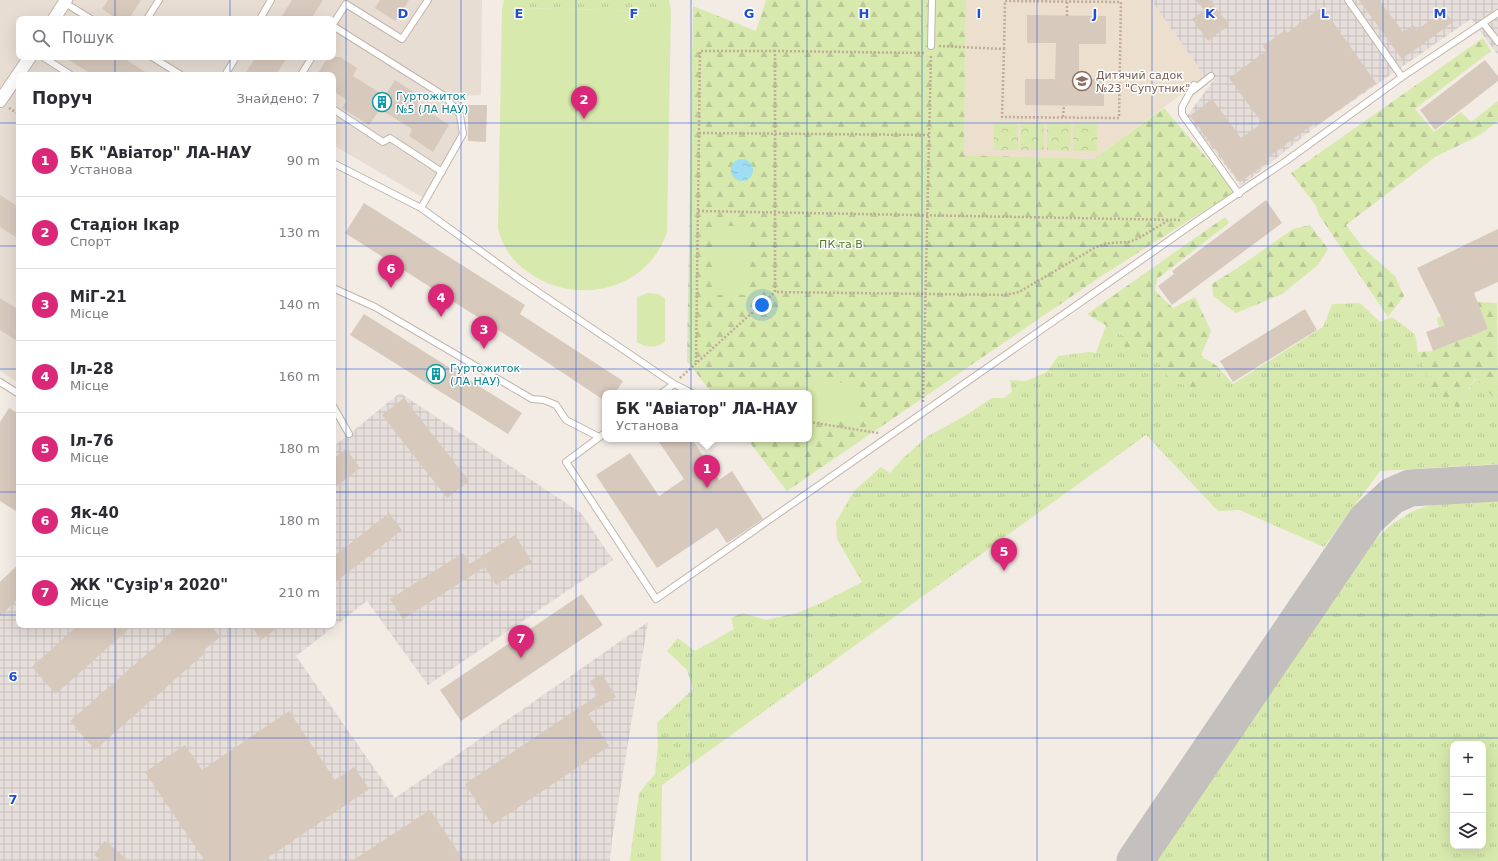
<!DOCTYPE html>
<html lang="uk">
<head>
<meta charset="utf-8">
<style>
	:root { --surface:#fff; --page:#f2f2f3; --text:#2b2b33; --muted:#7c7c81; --line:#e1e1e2; --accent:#db2777 }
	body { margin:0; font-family:"DejaVu Sans",sans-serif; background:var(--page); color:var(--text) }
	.controls { position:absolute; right:12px; bottom:12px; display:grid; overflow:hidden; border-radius:8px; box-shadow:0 4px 16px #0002 }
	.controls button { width:36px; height:36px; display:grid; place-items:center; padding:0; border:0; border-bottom:1px solid var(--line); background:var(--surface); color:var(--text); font:20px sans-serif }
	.you { position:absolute; left:762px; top:305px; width:14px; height:14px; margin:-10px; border:3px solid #fff; border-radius:50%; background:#1a73e8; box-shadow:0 0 0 6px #1a73e833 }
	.badge { display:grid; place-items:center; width:26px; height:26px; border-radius:50%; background:var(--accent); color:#fff; font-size:13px; font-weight:700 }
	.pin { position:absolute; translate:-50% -33px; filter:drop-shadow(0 1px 2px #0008) }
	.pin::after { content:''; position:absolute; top:21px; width:14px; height:12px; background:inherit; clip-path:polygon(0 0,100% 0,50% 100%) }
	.popup { position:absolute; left:602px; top:390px; width:210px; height:52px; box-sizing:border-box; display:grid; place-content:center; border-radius:8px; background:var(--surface); filter:drop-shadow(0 1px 3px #0005); font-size:13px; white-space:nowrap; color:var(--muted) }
	.popup b { font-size:15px; color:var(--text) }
	.popup::after { content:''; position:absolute; left:50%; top:100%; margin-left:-8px; border:8px solid transparent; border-top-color:var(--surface) }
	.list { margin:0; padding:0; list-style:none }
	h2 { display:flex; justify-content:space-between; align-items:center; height:52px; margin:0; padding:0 16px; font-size:17px }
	h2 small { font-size:13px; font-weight:400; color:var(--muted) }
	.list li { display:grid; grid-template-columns:26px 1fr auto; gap:12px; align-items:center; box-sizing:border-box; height:72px; padding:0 16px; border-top:1px solid var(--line) }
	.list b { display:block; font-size:15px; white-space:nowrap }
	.list p { margin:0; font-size:13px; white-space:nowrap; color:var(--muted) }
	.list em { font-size:13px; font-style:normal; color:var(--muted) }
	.icon { flex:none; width:22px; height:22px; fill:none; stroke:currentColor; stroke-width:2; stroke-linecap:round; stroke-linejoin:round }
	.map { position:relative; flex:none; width:1498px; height:861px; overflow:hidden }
	.search { position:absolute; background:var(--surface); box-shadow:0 4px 16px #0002; left:16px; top:16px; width:320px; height:44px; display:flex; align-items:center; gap:10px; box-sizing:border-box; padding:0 14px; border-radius:8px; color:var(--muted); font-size:15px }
	.panel { position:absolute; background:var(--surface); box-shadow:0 4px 16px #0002; left:16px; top:72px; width:320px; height:556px; border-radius:8px }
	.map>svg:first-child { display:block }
	.residential { fill:#e7ddd3; fill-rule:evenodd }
	.industrial { fill:url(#industrial-grid) }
	.education { fill:#eddfce }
	.grass { fill:url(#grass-tufts); fill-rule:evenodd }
	.forest { fill:url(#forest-firs) }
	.park { fill:url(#park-crowns) }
	.pitch { fill:#d7e9ac }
	.water { fill:url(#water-ripples) }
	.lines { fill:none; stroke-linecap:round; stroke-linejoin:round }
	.taxiway { stroke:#c4c0bd; stroke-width:37 }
	.building { fill:#d8c9bd }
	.lane-casing { stroke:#c2b5aa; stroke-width:8 }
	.street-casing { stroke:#c2b5aa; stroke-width:14 }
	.path { stroke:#c1ac98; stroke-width:2.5; stroke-dasharray:2 2; stroke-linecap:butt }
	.lane { stroke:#fff; stroke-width:6 }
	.street { stroke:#fff; stroke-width:12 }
	.grid { fill:none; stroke:#1d4ed8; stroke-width:1; stroke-opacity:0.55 }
	.labels { text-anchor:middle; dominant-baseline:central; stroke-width:3; stroke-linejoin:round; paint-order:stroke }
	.education-label { font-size:11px; fill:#785e54; stroke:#fff; text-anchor:start }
	.culture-label { font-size:11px; fill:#0d838f; stroke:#fff; text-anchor:start }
	.park-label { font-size:11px; fill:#537926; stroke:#fff }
	.grid-label { font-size:13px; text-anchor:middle; font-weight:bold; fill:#1d4ed8; stroke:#fff; stroke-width:3; stroke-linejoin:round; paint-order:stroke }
</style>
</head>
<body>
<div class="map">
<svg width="1498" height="861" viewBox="0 0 1498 861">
	<defs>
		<pattern id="industrial-grid" width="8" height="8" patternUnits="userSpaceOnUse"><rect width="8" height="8" fill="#e5deda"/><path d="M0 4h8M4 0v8" fill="none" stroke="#c6bfbc"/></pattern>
		<pattern id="grass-tufts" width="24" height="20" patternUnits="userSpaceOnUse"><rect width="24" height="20" fill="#d7e9ac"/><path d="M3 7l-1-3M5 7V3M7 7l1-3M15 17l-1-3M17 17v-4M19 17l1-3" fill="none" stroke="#bac995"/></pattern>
		<pattern id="forest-firs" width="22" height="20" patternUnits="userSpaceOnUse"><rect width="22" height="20" fill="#d7e9ac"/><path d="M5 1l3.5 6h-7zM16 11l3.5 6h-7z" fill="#bac995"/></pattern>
		<pattern id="park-crowns" width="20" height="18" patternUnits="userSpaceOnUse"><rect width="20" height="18" fill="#d7e9ac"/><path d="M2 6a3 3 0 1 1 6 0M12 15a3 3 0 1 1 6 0" fill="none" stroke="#bac995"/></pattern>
		<pattern id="water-ripples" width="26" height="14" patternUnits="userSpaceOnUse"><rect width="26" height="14" fill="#9fdef2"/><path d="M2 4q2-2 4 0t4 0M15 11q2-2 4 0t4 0" fill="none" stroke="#8abfd0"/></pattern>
	</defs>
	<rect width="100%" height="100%" fill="#f3ece5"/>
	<path class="residential" d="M0 0H482L481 95 461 96 462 142 429 201 333 145V75H19V383L0 371ZM19 19H333V57H19Z"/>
	<path class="industrial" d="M1151 0H1498V55L1471 19 1318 125 1241 186 1187 116 1216 77H1205Z
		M400 393 581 513 613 560 428 685 367 601 296 656 395 798 648 622 612 840 610 861H0V582L19 564V625H333V447Z"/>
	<path class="education" d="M966 0H1151L1205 77 1093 159 964 155Z"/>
	<path class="grass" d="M517 0H655L658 11 514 8Z
		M1360 303 1380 322 1392 317 1415 334 1418 352 1458 408 1476 378 1496 400 1498 399V464L1380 471 1324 547 1239 510 1218 511 1146 435 662 785 661 861H629L630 859 639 793 655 774 658 746 657 723 693 689 687 670 667 651 678 638 695 651 734 629 731 618 743 613 766 620 797 613 819 604 862 582 837 539 836 522 854 491 881 467 890 473 902 459 928 436 963 417 992 398H1004L1012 392 1010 380 1026 381 1047 372 1058 356 1089 352 1096 353 1106 325 1124 336 1145 346 1157 361 1216 379 1217 366 1233 384 1323 327 1332 304Z
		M1498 501V861H1154L1369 545 1392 524 1413 511 1434 504ZM1453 744H1483V846H1453Z"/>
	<path class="forest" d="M766 0H966L964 155 1093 159 1164 108 1235 191 1100 277 787 491 747 439H809V393H712L687 361 693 6 756 31Z
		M1483 38 1491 51 1415 109 1434 132 1461 112 1471 122 1498 101V121L1480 135 1435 157 1346 225 1363 248 1395 276 1404 296 1388 317 1319 215 1316 206 1291 173Z
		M1225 217 1229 223 1157 279 1155 291 1173 308 1195 297 1211 331 1201 356 1217 366 1216 379 1208 392 1171 381 1157 361 1145 346 1125 356 1124 336 1087 314Z
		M1310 225 1328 249 1318 265 1282 294 1236 313 1213 296 1212 284 1239 267 1293 229Z
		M1479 302 1497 303 1498 399 1496 400 1475 378 1458 409 1430 386 1418 352 1433 351 1488 329 1480 310 1439 327 1437 318Z"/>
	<path class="park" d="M994 123H1018V150H994Z
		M1021 123H1044V150H1020Z
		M1047 123H1071L1070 151 1047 150Z
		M1073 124H1097V151H1073Z"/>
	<path class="pitch" d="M504 0H517L515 8 658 11 655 0H669L671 11 667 232C648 291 575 307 528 272 512 261 502 247 498 228L502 8Z
		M713 226H749L748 295H712Z
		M648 293 658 294 665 298V342C656 348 646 348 637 342V297Z
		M800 380 858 384 855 419 809 416V393H799Z"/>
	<path class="water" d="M731 170a11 11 0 1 1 22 0a11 11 0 1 1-22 0Z"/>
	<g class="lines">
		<path class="taxiway" d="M1135 861 1367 519 1392 496 1410 488 1498 483"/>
	</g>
	<path class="building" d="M108 0H141L129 19H117L102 9Z
		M292 0H323L311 19H280Z
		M380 0H409L395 21 375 8Z
		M1196 0H1210L1229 25 1208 41 1192 19 1204 10Z
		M1359 0H1379L1403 32 1413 25 1417 30 1444 10 1453 22 1402 59Z
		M1322 7 1376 83 1318 125 1316 122 1266 159 1268 162 1240 182 1190 116 1212 99 1241 138 1262 123 1229 78 1266 51 1263 46 1285 30 1287 33Z
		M1027 15 1106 16V44H1079V79H1104V106L1025 105V79H1055L1056 43H1027Z
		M64 57H122L150 75H93Z
		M256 57H287L276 75H244Z
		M328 57H340L357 68 353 76 385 96 395 80 421 97 417 104 449 125 433 152 409 136 412 129 380 109 369 125 342 108 347 100 333 91V75H317Z
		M1485 60 1498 76V81L1435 130 1420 110Z
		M468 105H487L486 142 468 141Z
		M0 195 19 207V239L0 227Z
		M1266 200 1282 223 1172 305 1158 286 1174 274 1172 271Z
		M364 203 525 305 520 314 623 381 615 393H605V401L506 335 345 233Z
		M1498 229V282L1474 293 1488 329 1433 351 1426 332 1445 325 1417 268Z
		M0 298 19 310V342L0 330Z
		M1305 309 1317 330 1233 382 1220 361Z
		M364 314 522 413 508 434 350 335Z
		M404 398 469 481 447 498 382 415Z
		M9 408 19 414V513L0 501V422Z
		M657 439H692L719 480 732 471 763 519 727 543 717 528 657 568 596 475 630 453 659 496 684 479Z
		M346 449 360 468 333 489V459Z
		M389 513 402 530 333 584V557Z
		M515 535 532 562 496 585 485 567 403 619 390 599 463 553 470 564Z
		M19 564V598L0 616V582Z
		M582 594 603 625 461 721 440 690Z
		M78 625H133L56 694 32 667Z
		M180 625H210L220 637 203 651 205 653 95 750 70 721Z
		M251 625H281L261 640Z
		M602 674 616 697 588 714 609 746 492 825 465 784 598 695 590 681Z
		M289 711 335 780 354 767 369 789 263 861H205L145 772 185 745 202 770Z
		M430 810 464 861H352Z
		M105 841 129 861H102L94 855Z"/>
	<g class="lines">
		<defs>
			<path id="lane" d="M1348 0 1402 77
				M65 3 91 19
				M147 19 159 0
				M260 19 271 0
				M1483 23 1498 42
				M333 24 346 4 402 39 428 0
				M333 26 446 97 460 115 463 134 421 208
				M931 46 932 0
				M43 57 71 75
				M152 57 181 75
				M225 75 236 57
				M301 75 312 57
				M1194 85 1182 107V114L1239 194
				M1192 91 1211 76
				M333 109 383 142 390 138 442 172
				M333 163 421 208 522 281 674 384
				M333 288 375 307 532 399 544 400 556 405 566 420 599 437
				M0 382 19 394
				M662 393 674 384 692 393
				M333 406 349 434
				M605 433 566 462 656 599 1197 221 1286 161 1402 77 1498 13"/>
			<path id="street" d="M54 19 66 0
				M0 101 30 57"/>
		</defs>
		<use href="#lane" class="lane-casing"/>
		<use href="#street" class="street-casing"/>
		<path class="path" d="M1067 16V2
			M939 46 1004 49 1002 117 1119 118 1121 2 1005 1 1004 49
			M924 53 775 51V292L1006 295 1019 292 1096 247 1110 243 1129 242 1139 238 1169 220
			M9 108 19 114
			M1063 117 1064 105
			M699 133 929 135
			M698 211 1181 220
			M696 362 700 51H775
			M680 378 775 292
			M923 402 931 55
			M809 422 878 433"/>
		<use href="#lane" class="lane"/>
		<use href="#street" class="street"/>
	</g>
	<path class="grid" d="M115 0V19M230 0V19M346 0V861M461 0V861M576 0V861M691 0V861M807 0V861M922 0V861M1037 0V861M1152 0V861M1268 0V861M1383 0V861M115 57V75M230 57V75M0 123H19M333 123H1498M0 246H19M333 246H1498M0 369H19M333 369H1498M0 492H19M333 492H1498M0 615H19M333 615H1498M115 625V861M230 625V861M0 738H1498"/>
	<defs>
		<symbol id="school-ring" viewBox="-11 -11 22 22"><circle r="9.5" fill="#fff" stroke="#8d6e63" stroke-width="1.5"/><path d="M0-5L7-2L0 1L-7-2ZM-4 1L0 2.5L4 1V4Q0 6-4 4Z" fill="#8d6e63"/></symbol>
		<symbol id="building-ring" viewBox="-11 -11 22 22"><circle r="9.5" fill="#fff" stroke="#0f9aa8" stroke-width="1.5"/><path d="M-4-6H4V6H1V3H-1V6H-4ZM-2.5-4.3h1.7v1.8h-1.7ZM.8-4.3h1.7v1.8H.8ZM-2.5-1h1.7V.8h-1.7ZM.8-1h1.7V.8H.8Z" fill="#0f9aa8"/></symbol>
	</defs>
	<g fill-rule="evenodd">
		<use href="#school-ring" x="1071" y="70" width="22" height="22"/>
		<use href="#building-ring" x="371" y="91" width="22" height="22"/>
		<use href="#building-ring" x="425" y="363" width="22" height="22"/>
	</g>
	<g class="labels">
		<g class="education-label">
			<text x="1096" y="75">Дитячий садок<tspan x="1096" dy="13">№23 "Супутник"</tspan></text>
		</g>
		<g class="culture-label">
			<text x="396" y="96">Гуртожиток<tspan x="396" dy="13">№5 (ЛА НАУ)</tspan></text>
			<text x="450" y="368">Гуртожиток<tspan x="450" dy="13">(ЛА НАУ)</tspan></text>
		</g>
		<g class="park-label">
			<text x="841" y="244">ПК та В</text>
		</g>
	</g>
	<g class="grid-label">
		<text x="403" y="18">D</text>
		<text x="519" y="18">E</text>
		<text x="634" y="18">F</text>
		<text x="749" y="18">G</text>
		<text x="864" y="18">H</text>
		<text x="979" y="18">I</text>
		<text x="1095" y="18">J</text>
		<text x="1210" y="18">K</text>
		<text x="1325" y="18">L</text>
		<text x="1440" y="18">M</text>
		<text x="13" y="681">6</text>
		<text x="13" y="804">7</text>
	</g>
</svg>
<div class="controls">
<button>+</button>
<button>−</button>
<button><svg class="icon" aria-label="layers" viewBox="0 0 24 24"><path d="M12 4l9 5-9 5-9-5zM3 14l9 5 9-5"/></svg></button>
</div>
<div class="you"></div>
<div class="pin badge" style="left:707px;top:488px">1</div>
<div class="popup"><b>БК &quot;Авіатор&quot; ЛА-НАУ</b>Установа</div>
<div class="pin badge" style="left:584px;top:119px">2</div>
<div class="pin badge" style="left:484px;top:349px">3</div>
<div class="pin badge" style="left:441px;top:317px">4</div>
<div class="pin badge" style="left:1004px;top:571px">5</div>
<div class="pin badge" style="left:391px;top:288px">6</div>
<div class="pin badge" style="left:521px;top:658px">7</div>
<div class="search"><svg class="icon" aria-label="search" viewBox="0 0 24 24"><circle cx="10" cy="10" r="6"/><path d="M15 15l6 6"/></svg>Пошук</div>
<section class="panel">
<h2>Поруч<small>Знайдено: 7</small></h2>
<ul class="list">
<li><span class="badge">1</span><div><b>БК &quot;Авіатор&quot; ЛА-НАУ</b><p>Установа</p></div><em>90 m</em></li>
<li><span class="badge">2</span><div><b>Стадіон Ікар</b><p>Спорт</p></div><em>130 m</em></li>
<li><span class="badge">3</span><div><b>МіГ-21</b><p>Місце</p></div><em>140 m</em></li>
<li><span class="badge">4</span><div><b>Іл-28</b><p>Місце</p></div><em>160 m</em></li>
<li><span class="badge">5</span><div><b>Іл-76</b><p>Місце</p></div><em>180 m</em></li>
<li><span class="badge">6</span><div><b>Як-40</b><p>Місце</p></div><em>180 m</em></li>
<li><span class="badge">7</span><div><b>ЖК &quot;Сузір'я 2020&quot;</b><p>Місце</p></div><em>210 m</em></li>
</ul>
</section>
</div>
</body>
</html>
